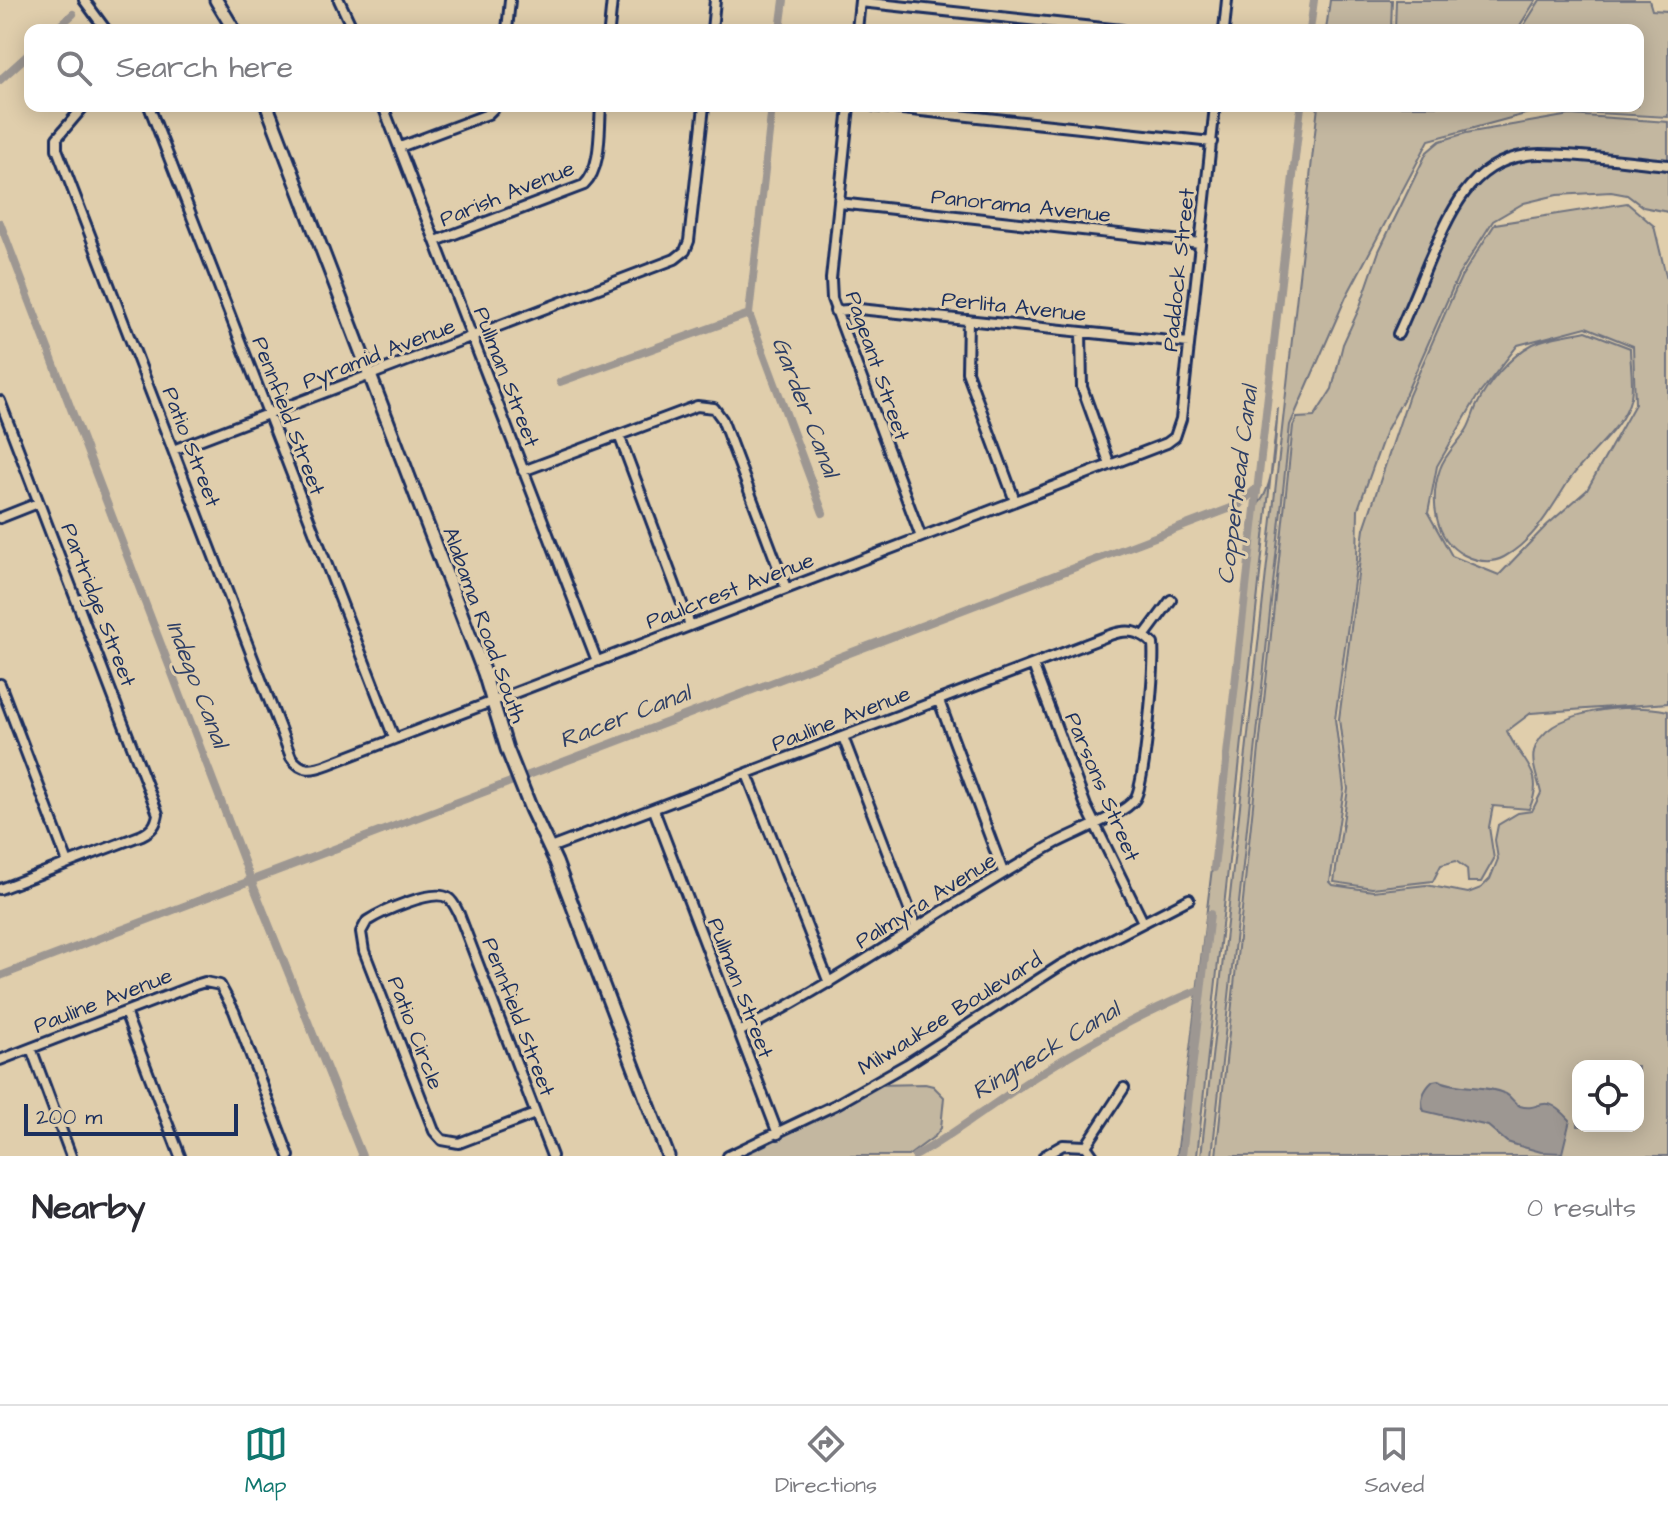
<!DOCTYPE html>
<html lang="en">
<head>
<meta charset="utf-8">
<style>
	:root { --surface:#fff; --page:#f7f7f7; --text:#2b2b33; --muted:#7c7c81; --line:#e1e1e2; --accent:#0f766e }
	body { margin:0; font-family:"Architects Daughter",sans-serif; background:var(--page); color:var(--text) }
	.controls { position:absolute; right:24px; bottom:24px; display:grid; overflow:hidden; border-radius:16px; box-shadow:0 4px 20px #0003 }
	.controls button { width:72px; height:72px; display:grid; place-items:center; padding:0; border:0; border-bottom:2px solid var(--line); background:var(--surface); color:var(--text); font:40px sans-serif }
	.scale { position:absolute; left:24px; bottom:20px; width:214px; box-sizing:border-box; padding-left:8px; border:4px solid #1b2f5e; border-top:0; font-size:22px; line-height:28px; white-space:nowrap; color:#1b2f5e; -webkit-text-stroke:6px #e0ceac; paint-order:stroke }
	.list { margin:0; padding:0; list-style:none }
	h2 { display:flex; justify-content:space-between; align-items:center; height:104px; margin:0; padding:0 32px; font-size:34px }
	h2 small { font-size:26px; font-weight:400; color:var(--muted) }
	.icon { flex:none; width:44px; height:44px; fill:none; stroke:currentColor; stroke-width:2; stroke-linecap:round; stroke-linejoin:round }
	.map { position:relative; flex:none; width:1668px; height:1156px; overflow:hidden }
	.search { position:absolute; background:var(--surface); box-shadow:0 4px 20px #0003; left:24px; right:24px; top:24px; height:88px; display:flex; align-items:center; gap:20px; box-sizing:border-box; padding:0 28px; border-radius:16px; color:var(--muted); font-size:30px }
	.sheet { height:248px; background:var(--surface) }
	nav { display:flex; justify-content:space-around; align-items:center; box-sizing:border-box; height:112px; border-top:2px solid var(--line); background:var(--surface); font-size:22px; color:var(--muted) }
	nav a { display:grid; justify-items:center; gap:4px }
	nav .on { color:var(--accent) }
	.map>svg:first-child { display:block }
	.green { fill:#c3b7a0; stroke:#6f737f; stroke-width:2; fill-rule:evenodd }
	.water { fill:#9d9792; stroke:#696d7d; stroke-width:2 }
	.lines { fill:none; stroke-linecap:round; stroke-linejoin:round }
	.canal { stroke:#9d9792; stroke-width:8 }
	.street-casing { stroke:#1b2f5e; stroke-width:14 }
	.secondary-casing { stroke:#1b2f5e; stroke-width:17 }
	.street { stroke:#e0ceac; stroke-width:8 }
	.secondary { stroke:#e0ceac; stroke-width:11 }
	.labels { text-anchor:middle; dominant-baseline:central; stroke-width:6; stroke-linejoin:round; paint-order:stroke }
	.street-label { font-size:22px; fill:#1b2f5e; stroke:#e0ceac }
	.water-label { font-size:24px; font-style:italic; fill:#2e3f66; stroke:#e0ceac }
</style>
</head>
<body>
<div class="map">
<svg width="1668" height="1156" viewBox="0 0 1668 1156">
	<rect width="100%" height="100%" fill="#e0ceac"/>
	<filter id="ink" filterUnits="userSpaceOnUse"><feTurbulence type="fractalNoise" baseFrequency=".0125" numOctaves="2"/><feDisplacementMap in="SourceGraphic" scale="16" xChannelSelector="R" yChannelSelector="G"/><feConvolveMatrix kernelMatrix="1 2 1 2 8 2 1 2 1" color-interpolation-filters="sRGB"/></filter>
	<g filter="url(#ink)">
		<path class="green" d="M1330 0H1392L1391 30H1326Z
			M1396 0H1536L1517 30H1395Z
			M1540 0H1649L1652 10 1668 11V117L1540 110 1429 140 1346 297 1290 425 1212 1156H1201L1318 106H1638V30H1521Z
			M1570 115 1668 122V212L1643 207 1627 195 1611 192 1557 195 1524 203 1493 221 1458 276 1404 398 1386 431 1358 509 1357 560 1335 719 1344 789 1330 882 1333 885 1373 891 1426 885 1468 893 1481 888 1490 879 1498 859 1495 840 1498 825 1518 813 1532 811 1541 793C1538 779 1531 764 1534 751 1546 708 1632 703 1668 711V1156H1216L1293 426 1297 418 1314 417 1332 389 1343 344 1359 309 1379 251 1427 152 1440 141 1466 133ZM1578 1066H1638V1126H1578Z
			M1627 203 1654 226 1668 284V703L1531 713 1507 731C1520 761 1547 772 1529 809L1493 806 1489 827 1494 859 1481 882H1468L1467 869 1456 861 1441 865 1433 881 1372 888 1334 882 1348 789 1339 719 1364 529 1409 395 1461 277 1495 224ZM1586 327 1633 346 1635 404 1587 490 1546 526 1499 575 1452 556 1428 513 1437 466 1477 397 1518 345Z
			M1586 331 1630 348C1630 363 1634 382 1631 397 1623 430 1589 452 1570 479 1551 508 1535 540 1504 557 1491 564 1476 561 1464 555 1433 539 1430 498 1440 469 1445 453 1459 443 1467 429 1471 422 1473 414 1476 407 1487 384 1510 356 1533 344 1548 337 1569 335 1586 331Z
			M1278 408 1197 1156H1177L1256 506C1276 490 1275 434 1278 408Z
			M925 1084 933 1086 944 1097 941 1128 935 1136 908 1156H738L736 1153 875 1085Z"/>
		<path class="water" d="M1438 1080C1459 1090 1485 1084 1506 1094 1512 1097 1513 1103 1520 1106 1541 1113 1542 1089 1570 1120L1562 1153 1541 1152 1523 1147 1507 1142 1488 1126 1424 1111C1419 1100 1424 1089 1433 1081Z"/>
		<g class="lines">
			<path class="canal" d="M55 30 73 14
				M780 30 784 0
				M1310 30 1314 0
				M0 80 30 53
				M772 106 749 314 823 513
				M0 223 251 880 362 1156
				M560 382 749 314
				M1214 868 1301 106
				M0 976 1239 505 1258 487
				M915 1156C941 1142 963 1125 987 1109 1051 1064 1129 1018 1201 989
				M1182 1156 1210 914"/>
			<defs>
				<path id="street" d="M84 0 106 30
					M339 0 353 30
					M860 2 1122 30
					M507 30 510 0
					M609 30 612 0
					M712 30 715 0
					M857 30 860 1
					M1224 30 1227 0
					M84 106 57 138V149L291 757C302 773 313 770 329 764L1167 443 1175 437 1181 419 1215 106
					M149 106 394 738
					M383 106 597 661
					M849 106 831 279 832 299 921 537
					M874 106 1212 142
					M400 147 488 114 496 106
					M839 203 1200 243
					M436 241 584 185C602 168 599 129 601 106
					M835 311 859 309 1189 343
					M968 320 967 372 1015 501
					M1081 332 1082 387 1110 465
					M1398 334C1409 310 1419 285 1429 261 1452 209 1473 155 1540 154 1582 154 1626 161 1668 165
					M0 401 158 814C156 825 152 830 142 835L0 889
					M619 435 690 625
					M173 450 675 259 685 251 689 241 704 106
					M523 471 697 406 714 408 722 419 786 588
					M0 518 38 503
					M1145 635 1171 600
					M1033 665 1086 806 1143 922
					M0 684 68 863
					M939 701 1003 872
					M843 737 916 927
					M747 774 829 983
					M654 810 778 1134
					M550 848 1110 635C1127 629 1140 630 1153 644 1155 665 1145 784 1135 799 1125 814 1074 833 1056 843 948 903 849 976 739 1032
					M125 1012 180 1156
					M31 1048 71 1156
					M0 1060 195 985 205 982 220 985 234 1011 289 1156
					M535 1114 459 1143 442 1140 434 1131 364 951 361 932 367 921C381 912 433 888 448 898 453 901 456 908 459 914L552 1156
					M1086 1146 1124 1088
					M1086 1146 1093 1156
					M728 1156 835 1105 907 1064 1061 965 1189 899
					M1044 1156 1063 1145 1086 1146"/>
				<path id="secondary" d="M216 0 234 30
					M267 106 484 673 507 749 531 809 556 862 668 1156"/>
			</defs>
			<use href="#street" class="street-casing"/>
			<use href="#secondary" class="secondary-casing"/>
			<use href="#street" class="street"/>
			<use href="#secondary" class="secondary"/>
		</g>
	</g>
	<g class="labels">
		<g class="street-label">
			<text transform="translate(507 194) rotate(-22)">Parish Avenue</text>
			<text transform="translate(1021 206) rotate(6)">Panorama Avenue</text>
			<text transform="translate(1179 270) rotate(-84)">Paddock Street</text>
			<text transform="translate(1014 307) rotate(6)">Perlita Avenue</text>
			<text transform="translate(379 354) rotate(-21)">Pyramid Avenue</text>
			<text transform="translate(877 366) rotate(71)">Pageant Street</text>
			<text transform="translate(506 377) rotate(69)">Pullman Street</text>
			<text transform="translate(288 416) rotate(69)">Pennfield Street</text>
			<text transform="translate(191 447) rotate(69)">Patio Street</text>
			<text transform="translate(730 591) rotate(-21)">Paulcrest Avenue</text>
			<text transform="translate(98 605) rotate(69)">Partridge Street</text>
			<text transform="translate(484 625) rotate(70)">Alabama Road South</text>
			<text transform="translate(841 719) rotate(-21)">Pauline Avenue</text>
			<text transform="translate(1102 787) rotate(67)">Parsons Street</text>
			<text transform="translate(926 901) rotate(-32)">Palmyra Avenue</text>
			<text transform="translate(740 988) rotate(69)">Pullman Street</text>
			<text transform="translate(103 1001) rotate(-21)">Pauline Avenue</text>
			<text transform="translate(950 1014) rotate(-32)">Milwaukee Boulevard</text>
			<text transform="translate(518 1017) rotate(69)">Pennfield Street</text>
			<text transform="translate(415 1033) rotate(69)">Patio Circle</text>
		</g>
		<g class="water-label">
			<text transform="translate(805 407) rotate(69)">Garder Canal</text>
			<text transform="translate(1238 485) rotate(-83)">Copperhead Canal</text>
			<text transform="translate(197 684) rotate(69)">Indego Canal</text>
			<text transform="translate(625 717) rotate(-21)">Racer Canal</text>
			<text transform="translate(1046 1051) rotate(-31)">Ringneck Canal</text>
		</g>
	</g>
</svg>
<div class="controls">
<button><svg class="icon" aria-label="locate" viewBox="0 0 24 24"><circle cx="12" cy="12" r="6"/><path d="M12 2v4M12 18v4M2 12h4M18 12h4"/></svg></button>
</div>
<div class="scale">200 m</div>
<div class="search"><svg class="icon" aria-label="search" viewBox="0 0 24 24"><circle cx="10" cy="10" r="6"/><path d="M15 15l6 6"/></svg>Search here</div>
</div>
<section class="sheet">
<h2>Nearby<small>0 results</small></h2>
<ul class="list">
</ul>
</section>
<nav>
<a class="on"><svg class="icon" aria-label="map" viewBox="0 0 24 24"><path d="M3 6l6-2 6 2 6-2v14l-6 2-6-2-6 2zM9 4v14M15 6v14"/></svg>Map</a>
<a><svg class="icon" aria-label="directions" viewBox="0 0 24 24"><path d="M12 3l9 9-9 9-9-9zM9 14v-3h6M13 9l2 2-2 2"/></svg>Directions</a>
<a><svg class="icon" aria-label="saved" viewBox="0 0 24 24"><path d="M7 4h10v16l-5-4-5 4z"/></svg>Saved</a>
</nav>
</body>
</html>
